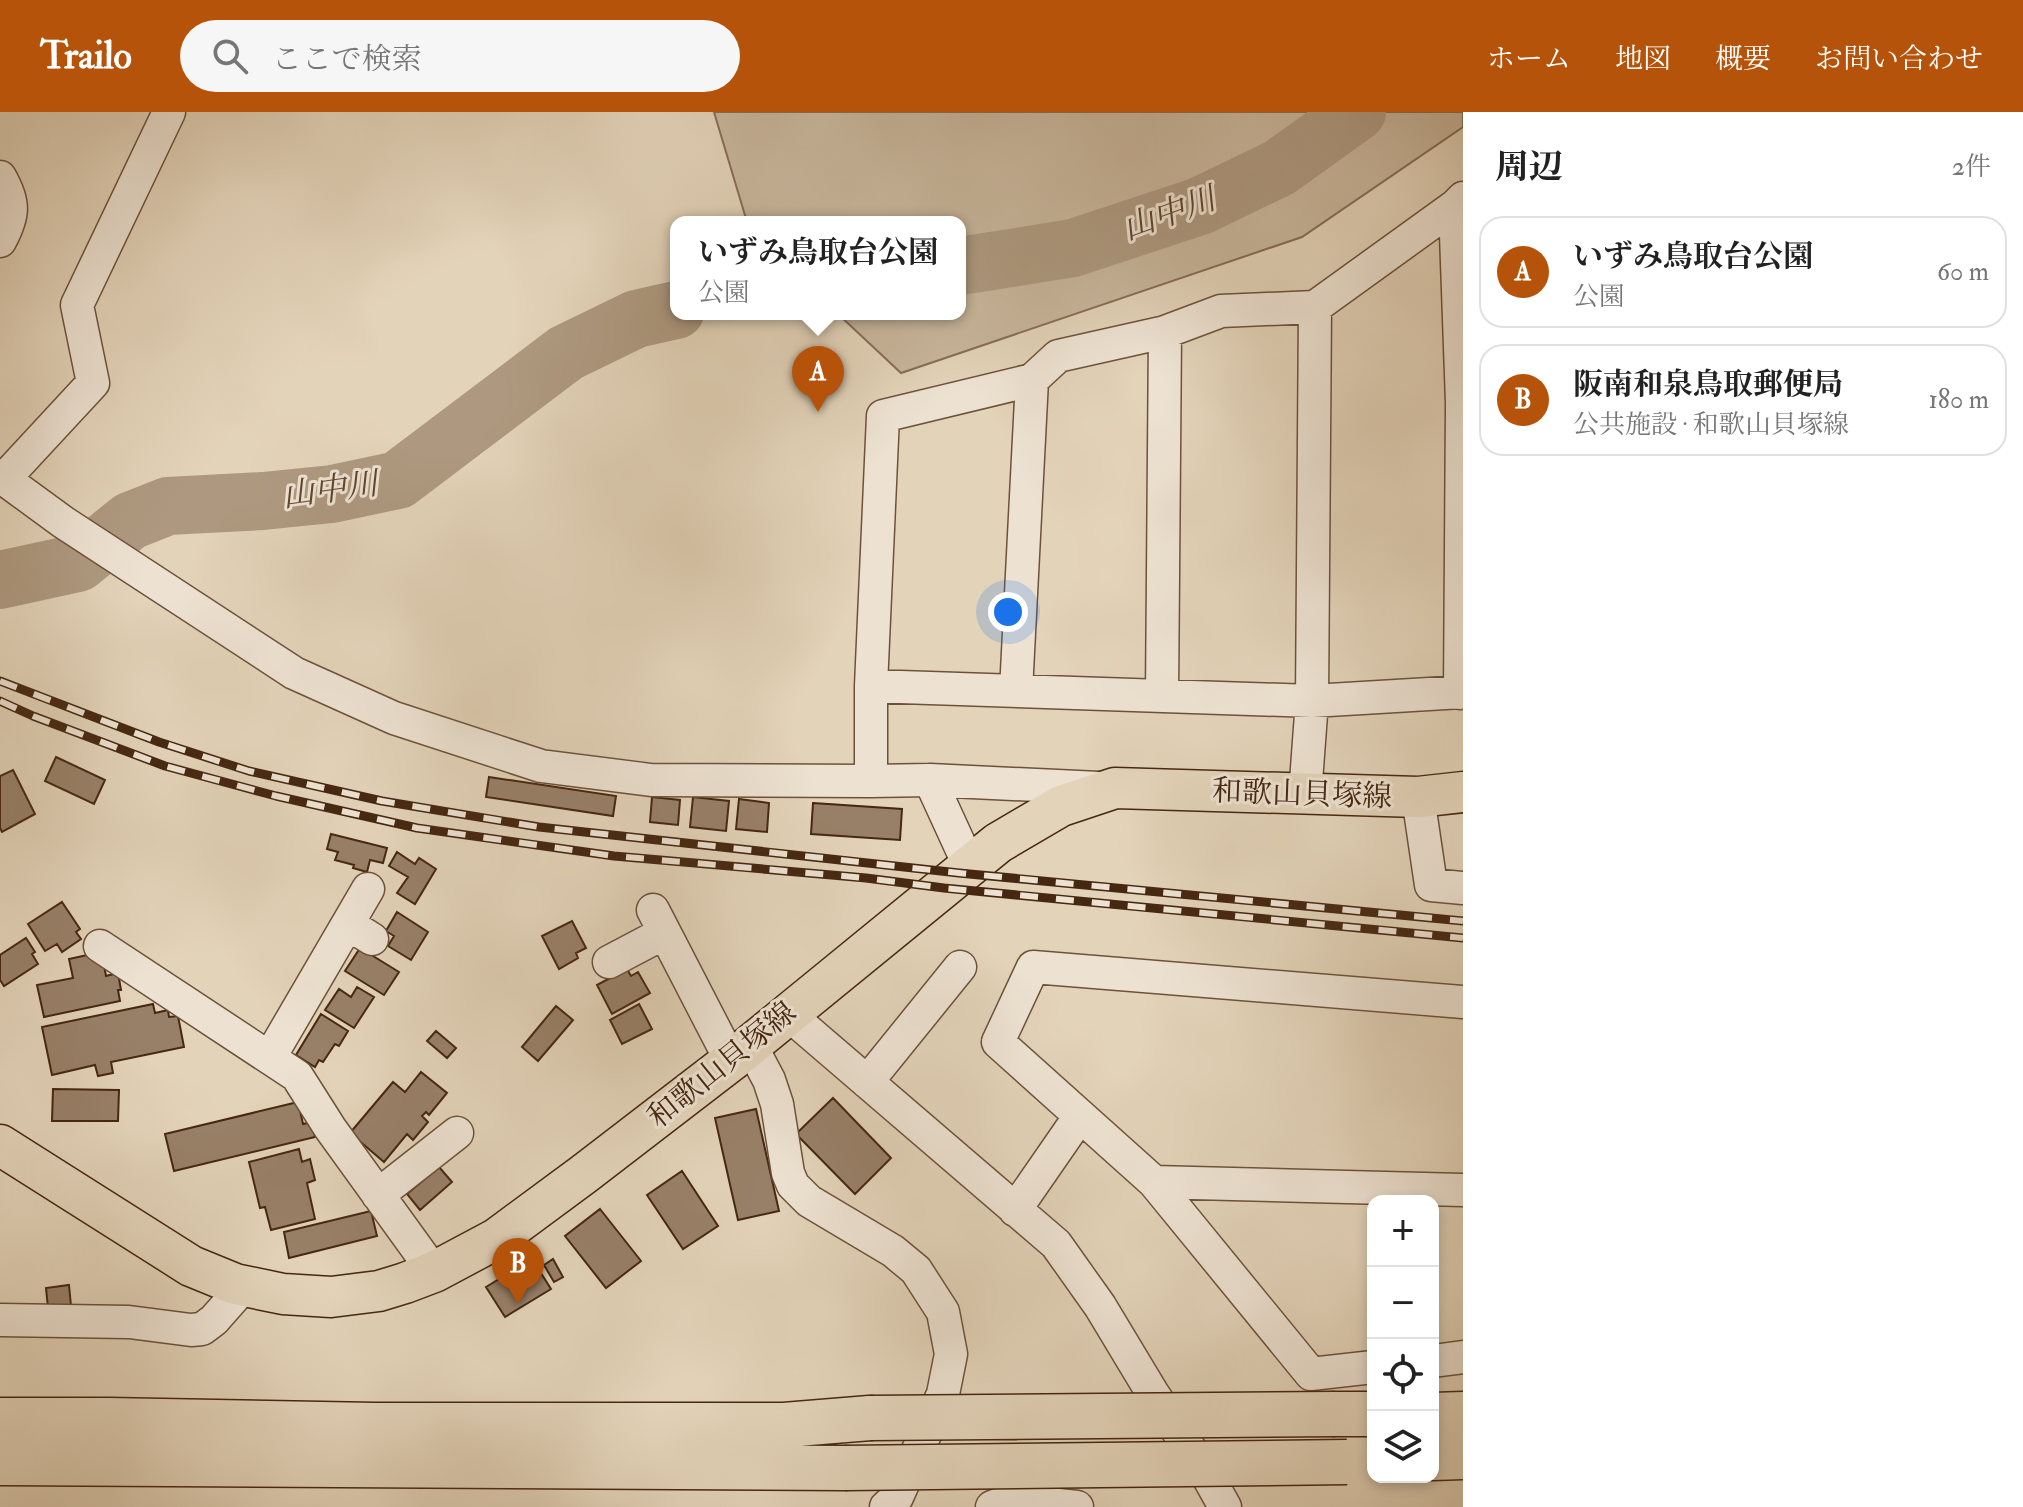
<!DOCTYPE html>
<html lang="ja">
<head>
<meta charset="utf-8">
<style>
	:root { --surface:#fff; --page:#f6f6f6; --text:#222; --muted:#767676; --line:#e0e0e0; --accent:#b45309 }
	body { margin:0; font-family:"IM FELL Double Pica","Noto Serif JP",serif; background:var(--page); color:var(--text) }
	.controls { position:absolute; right:24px; bottom:24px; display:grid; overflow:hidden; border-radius:16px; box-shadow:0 4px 12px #0003 }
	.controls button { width:72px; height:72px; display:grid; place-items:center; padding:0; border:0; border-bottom:2px solid var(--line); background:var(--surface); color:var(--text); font:40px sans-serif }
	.you { position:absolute; left:1008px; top:500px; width:28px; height:28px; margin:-20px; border:6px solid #fff; border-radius:50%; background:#1a73e8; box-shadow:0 0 0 12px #1a73e833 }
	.badge { display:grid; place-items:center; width:52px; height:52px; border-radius:50%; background:var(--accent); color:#fff; font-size:26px; font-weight:700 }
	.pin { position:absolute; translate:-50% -66px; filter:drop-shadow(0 2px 4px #0008) }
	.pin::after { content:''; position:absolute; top:42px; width:28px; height:24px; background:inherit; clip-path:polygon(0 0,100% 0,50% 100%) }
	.popup { position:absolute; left:670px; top:104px; width:296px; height:104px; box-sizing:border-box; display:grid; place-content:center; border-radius:16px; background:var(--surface); filter:drop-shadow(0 2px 6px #0005); font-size:26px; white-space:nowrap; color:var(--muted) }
	.popup b { font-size:30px; color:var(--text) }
	.popup::after { content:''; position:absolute; left:50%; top:100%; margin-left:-16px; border:16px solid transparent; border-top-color:var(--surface) }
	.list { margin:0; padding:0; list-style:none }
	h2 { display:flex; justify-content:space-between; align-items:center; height:104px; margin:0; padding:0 32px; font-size:34px }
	h2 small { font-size:26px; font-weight:400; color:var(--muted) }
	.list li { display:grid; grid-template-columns:52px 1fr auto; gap:24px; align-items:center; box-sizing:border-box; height:112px; margin:0 16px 16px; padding:0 16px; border:2px solid var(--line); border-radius:24px }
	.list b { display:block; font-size:30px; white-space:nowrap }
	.list p { margin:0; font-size:26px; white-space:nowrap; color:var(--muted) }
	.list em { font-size:26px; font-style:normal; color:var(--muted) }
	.icon { flex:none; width:44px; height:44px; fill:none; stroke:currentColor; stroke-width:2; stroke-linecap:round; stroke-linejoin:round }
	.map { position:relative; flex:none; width:1463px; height:1395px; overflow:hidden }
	header { display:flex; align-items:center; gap:48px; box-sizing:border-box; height:112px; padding:0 40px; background:var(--accent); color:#fff }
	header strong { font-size:38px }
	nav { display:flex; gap:44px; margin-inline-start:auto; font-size:28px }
	.search { width:560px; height:72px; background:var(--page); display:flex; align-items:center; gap:20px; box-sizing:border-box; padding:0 28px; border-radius:44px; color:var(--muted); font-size:30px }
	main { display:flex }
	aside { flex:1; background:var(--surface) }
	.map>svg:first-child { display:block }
	.green { fill:#c8b69c; stroke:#876e56; stroke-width:2 }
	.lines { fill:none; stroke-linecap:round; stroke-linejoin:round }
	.river { stroke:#ae9980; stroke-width:58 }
	.building { fill:#988068; stroke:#462711; stroke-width:2 }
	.minor-casing { stroke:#6d523b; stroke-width:35 }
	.major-casing { stroke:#462711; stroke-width:43 }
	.highway-casing { stroke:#462711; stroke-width:47 }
	.minor { stroke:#ede2d2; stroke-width:32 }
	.major { stroke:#e3d3b9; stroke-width:40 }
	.highway { stroke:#e3d3b9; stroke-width:44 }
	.rail-casing { stroke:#462711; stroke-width:9 }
	.rail { stroke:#ede2d2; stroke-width:6; stroke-dasharray:18; stroke-linecap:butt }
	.highway-bridge-casing { stroke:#462711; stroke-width:47; stroke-linecap:butt }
	.highway-bridge { stroke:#e3d3b9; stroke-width:44 }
	.labels { text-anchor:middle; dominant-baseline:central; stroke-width:6; stroke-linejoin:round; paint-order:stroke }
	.street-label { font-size:30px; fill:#462711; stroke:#ede2d2 }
	.water-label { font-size:32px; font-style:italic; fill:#60442d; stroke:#ede2d2 }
</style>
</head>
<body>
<header>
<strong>Trailo</strong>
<div class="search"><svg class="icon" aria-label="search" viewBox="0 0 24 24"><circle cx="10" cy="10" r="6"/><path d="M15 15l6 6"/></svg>ここで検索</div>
<nav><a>ホーム</a><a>地図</a><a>概要</a><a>お問い合わせ</a></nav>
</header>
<main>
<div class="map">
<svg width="1463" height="1395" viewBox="0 0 1463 1395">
	<rect width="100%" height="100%" fill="#e3d3b9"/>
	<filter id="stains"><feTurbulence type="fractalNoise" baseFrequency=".0025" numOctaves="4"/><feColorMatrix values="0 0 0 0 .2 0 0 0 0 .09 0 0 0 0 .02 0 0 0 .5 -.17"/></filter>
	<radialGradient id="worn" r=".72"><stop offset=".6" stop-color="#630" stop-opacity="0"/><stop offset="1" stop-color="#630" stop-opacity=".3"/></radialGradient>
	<path class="green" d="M714 0H1463V15L1302 125 901 261 838 202H960V110H747Z"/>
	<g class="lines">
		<path class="river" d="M960 154 1073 136 1200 94 1279 56 1357 0
			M0 468 78 451 130 409 168 394 263 389 332 382 398 368 566 241 636 207 676 198"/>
	</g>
	<path class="building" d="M56 645 105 668 94 692 45 669Z
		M13 658 35 702 2 720 0 716V664Z
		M489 665 616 684 613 704 486 685Z
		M652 685 680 688 678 713 650 710Z
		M693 685 729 689 726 719 690 715Z
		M739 687 769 691 767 720 736 717Z
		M813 691 902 697 900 728 811 722Z
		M331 722 387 736 383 751 370 748 367 760 353 756 354 753 335 748 338 740 327 737Z
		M397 740 415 752 419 746 436 757 415 792 397 781 408 765 389 754Z
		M62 790 80 817 76 820 81 827 62 840 57 832 45 839 28 812Z
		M397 800 428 820 411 848 388 834 394 824 386 819Z
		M572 809 586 836 576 841 578 846 559 857 542 824Z
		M26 826 35 840 32 842 38 852 4 874 0 868V843Z
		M360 836 399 860 384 883 345 859Z
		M92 842 93 849 103 848 106 864 118 861 121 878H118L120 889 44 905 37 873 73 866 69 847Z
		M627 857 631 864 638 860 650 881 612 902 597 873Z
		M357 875 374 885 354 916 325 898 339 877 351 885Z
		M153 892 155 901 168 898 169 905 178 904 184 935 111 950 113 961 98 964 95 953 52 963 42 915Z
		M639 892 652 917 622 932 610 908Z
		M556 894 573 908 538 949 522 935Z
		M321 902 348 919 339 934 335 932 323 950 319 948 315 955 296 943Z
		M436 919 456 936 447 946 427 929Z
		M421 960 447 981 429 1003 426 1000 422 1004 428 1010 413 1028 407 1022 384 1050 350 1021 393 970 405 980Z
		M53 977 119 978 118 1009H52Z
		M833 986 891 1046 855 1082 796 1022Z
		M298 990 303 1012 312 1010 315 1025 174 1059 165 1022Z
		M756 997 779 1099 738 1108 715 1006Z
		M299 1037 302 1050 310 1047 315 1068 307 1071 315 1107 271 1118 265 1095 260 1096 249 1050Z
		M439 1055 452 1070 420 1098 407 1082Z
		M682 1059 718 1114 683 1137 647 1083Z
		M600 1097 641 1149 606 1176 565 1124Z
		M371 1099 377 1124 289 1146 284 1120Z
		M532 1147 551 1177 505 1205 486 1175Z
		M553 1147 563 1165 554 1170 544 1153Z
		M69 1173 71 1194 48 1196 46 1176Z"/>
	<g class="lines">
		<defs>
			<path id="minor" d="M0 65C15 91 14 103 0 129
				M1455 94 1462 291 1460 581
				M0 364 63 410 294 561 394 606 541 654 651 668 871 669 930 668 1099 676
				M4 367 93 271 77 193 169 0
				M871 574 1312 589 1463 580
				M1016 579 1032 268
				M1162 583 1165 220
				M930 668 969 753
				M871 669V574L883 304 1032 268 1058 244 1165 220 1221 199 1315 195
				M1305 683 1312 589 1315 195 1455 94 1463 86
				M1418 685 1431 773 1463 776
				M653 798 731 949
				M348 812 372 827
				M100 834 297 964 330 1016 434 1160
				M609 850 664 821
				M787 901 1056 1132 1100 1194 1153 1282 1206 1361 1225 1395
				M750 932 769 968 777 992 788 1061 793 1073 809 1089 893 1139 916 1158 943 1200 951 1242 943 1282 897 1385 886 1395
				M270 945 368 777
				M867 970 960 855
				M1154 1070 1463 1078
				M378 1083 457 1021
				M1015 1098 1080 1004
				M0 1208 129 1210 191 1218 202 1217 214 1208 244 1174
				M1433 1249 1463 1245
				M1373 1255 1311 1262 1154 1070 998 930 1033 855 1463 890
				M992 1395 1011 1388 1077 1395"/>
			<path id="major" d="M0 1033 191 1154 235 1172 283 1182 331 1185 379 1179 405 1171 434 1160 496 1127 584 1062 731 949 998 731 1061 694 1115 676 1418 685 1463 680"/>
			<path id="highway" d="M1335 1302H1373
				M1433 1303 1463 1302
				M0 1308H109L375 1313H784L870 1306
				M1433 1346 1463 1345
				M0 1351 845 1356"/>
		</defs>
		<use href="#minor" class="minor-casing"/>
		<use href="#major" class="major-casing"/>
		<use href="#highway" class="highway-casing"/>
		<use href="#minor" class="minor"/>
		<use href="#major" class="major"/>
		<use href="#highway" class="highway"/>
		<defs>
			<path id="rail" d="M0 569 159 630 249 659 382 689 539 715 959 761 1463 809
				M0 589 33 604 165 654 276 684 417 716 614 744 866 766 944 776 1463 826"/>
		</defs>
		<use href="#rail" class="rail-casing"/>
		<use href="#rail" class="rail"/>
		<defs>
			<path id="highway-bridge" d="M870 1306 1335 1302
				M845 1356 1347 1350"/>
		</defs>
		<use href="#highway-bridge" class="highway-bridge-casing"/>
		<use href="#highway-bridge" class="highway-bridge"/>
	</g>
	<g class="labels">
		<g class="street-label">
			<text transform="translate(1302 682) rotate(2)">和歌山貝塚線</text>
			<text transform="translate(722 953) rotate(-39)">和歌山貝塚線</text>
		</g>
		<g class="water-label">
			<text transform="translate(1169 102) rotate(-20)">山中川</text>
			<text transform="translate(330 378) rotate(-8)">山中川</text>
		</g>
	</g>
	<rect width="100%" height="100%" filter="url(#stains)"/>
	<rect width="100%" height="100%" fill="url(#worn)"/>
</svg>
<div class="controls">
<button>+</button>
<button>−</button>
<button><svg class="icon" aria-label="locate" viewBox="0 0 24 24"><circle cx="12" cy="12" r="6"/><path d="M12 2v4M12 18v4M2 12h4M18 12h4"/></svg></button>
<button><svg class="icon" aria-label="layers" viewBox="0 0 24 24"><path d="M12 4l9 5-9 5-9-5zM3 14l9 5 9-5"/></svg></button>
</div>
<div class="you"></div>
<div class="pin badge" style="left:818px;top:300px">A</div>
<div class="popup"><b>いずみ鳥取台公園</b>公園</div>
<div class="pin badge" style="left:518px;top:1192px">B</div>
</div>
<aside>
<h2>周辺<small>2件</small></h2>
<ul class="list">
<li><span class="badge">A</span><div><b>いずみ鳥取台公園</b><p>公園</p></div><em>60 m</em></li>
<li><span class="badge">B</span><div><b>阪南和泉鳥取郵便局</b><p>公共施設 · 和歌山貝塚線</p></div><em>180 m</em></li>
</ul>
</aside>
</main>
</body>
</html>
